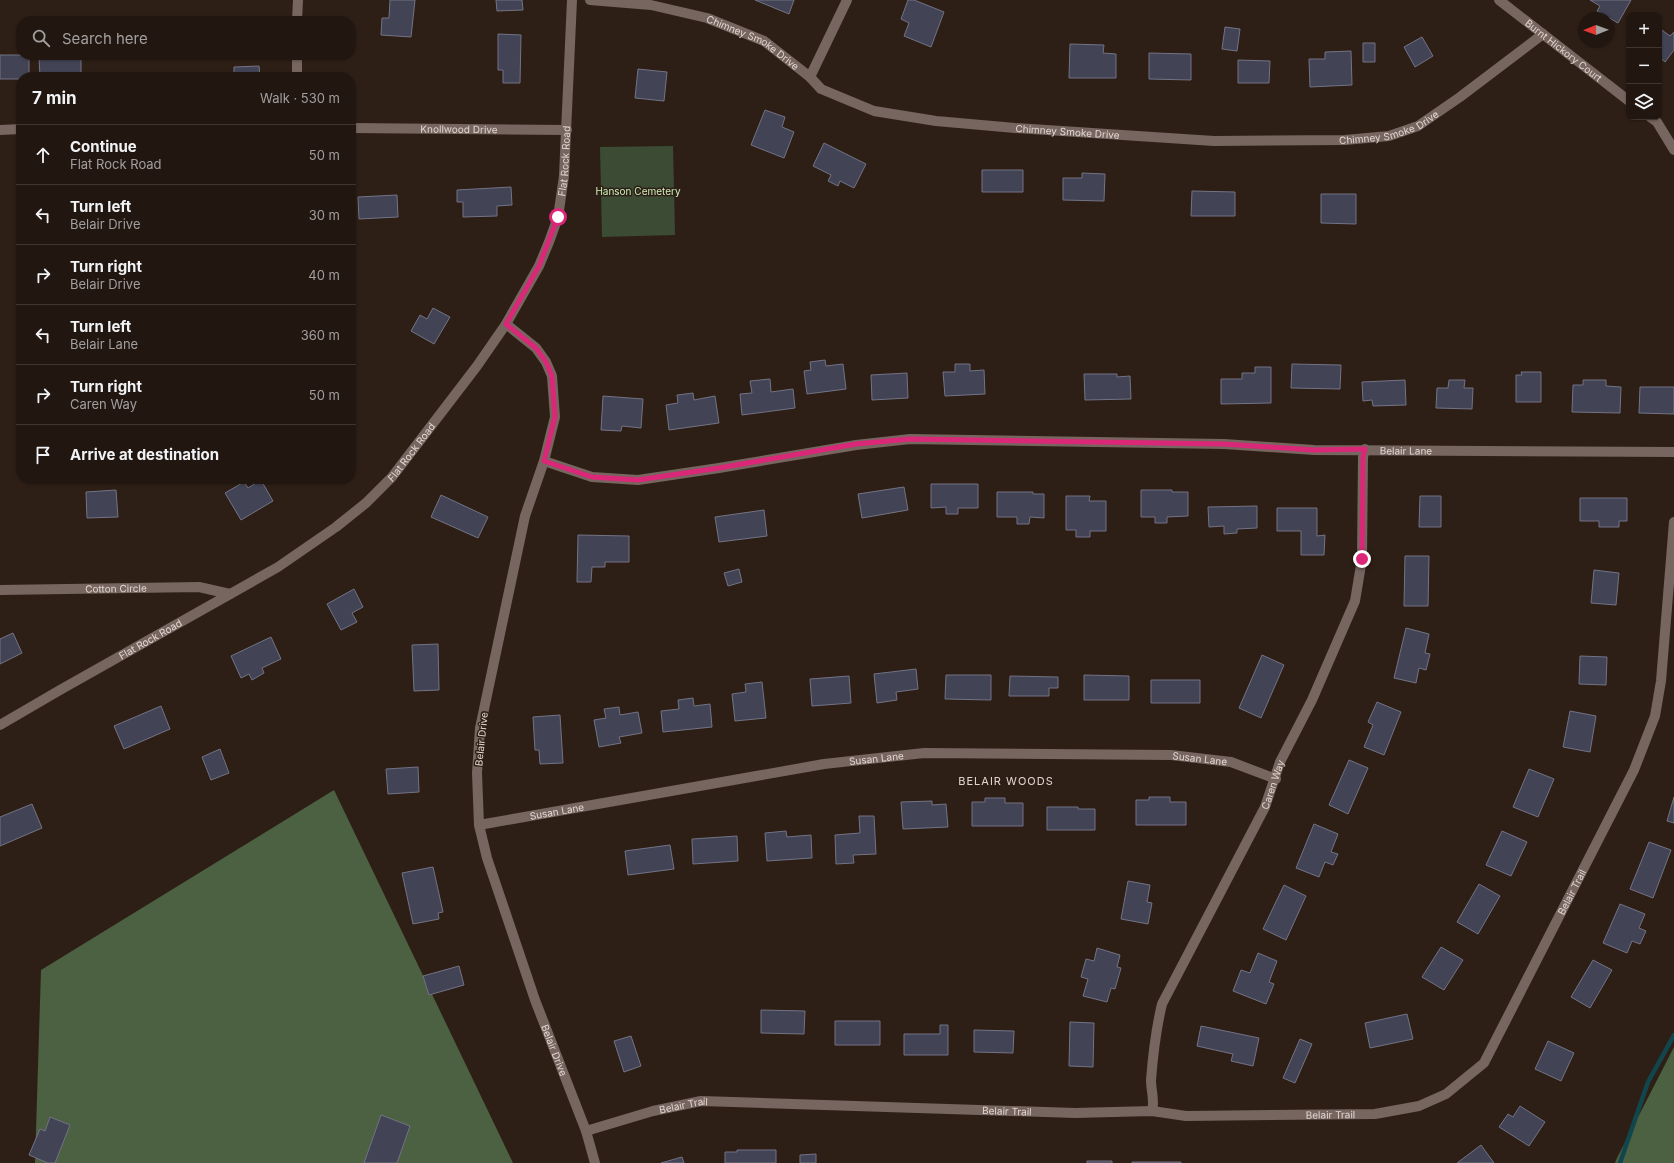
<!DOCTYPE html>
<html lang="en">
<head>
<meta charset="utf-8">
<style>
	:root { --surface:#221710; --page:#2a2019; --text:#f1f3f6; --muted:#a29f9f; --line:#3f3630 }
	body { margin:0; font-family:Inter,sans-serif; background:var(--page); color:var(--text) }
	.controls { position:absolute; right:12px; top:12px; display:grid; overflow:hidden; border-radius:8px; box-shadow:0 1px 3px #0004 }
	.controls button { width:36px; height:36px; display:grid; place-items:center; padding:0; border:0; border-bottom:1px solid var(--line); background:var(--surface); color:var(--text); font:20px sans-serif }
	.compass { position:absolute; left:1578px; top:12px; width:36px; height:36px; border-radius:50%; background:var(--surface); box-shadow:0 1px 3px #0004; rotate:269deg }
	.stop { position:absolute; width:12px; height:12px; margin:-9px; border:3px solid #db2777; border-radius:50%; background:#fff }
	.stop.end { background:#db2777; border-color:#fff; box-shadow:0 1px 4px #0008 }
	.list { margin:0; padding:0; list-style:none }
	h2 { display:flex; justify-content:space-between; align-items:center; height:52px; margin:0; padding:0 16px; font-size:17px }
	h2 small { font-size:13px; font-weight:400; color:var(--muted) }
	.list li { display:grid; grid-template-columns:26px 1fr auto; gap:12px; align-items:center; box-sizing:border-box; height:60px; padding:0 16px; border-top:1px solid var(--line) }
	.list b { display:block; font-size:15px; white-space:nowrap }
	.list p { margin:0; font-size:13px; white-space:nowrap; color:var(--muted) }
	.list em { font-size:13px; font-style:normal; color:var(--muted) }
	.icon { flex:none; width:22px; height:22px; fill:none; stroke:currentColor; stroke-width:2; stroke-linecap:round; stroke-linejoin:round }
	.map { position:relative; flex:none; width:1674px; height:1163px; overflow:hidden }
	.search { position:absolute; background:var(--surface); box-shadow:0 1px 3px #0004; left:16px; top:16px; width:340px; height:44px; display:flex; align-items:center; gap:10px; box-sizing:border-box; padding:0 14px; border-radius:16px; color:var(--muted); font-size:15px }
	.panel { position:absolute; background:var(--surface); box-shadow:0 1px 3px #0004; left:16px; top:72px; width:340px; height:412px; border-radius:16px }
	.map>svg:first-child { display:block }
	.green { fill:#3c4b34 }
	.forest { fill:#4c6042 }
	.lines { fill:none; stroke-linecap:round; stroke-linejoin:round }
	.stream { stroke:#12464d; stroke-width:4.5 }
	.building { fill:#424354; stroke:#727385 }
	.minor { stroke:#776560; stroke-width:10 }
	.route { stroke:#db2777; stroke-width:5 }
	.labels { text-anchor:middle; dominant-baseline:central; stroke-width:3; stroke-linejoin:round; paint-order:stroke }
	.street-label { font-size:10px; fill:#e0d6d0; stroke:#2e1f16 }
	.park-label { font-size:10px; fill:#cbf1b9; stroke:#2e1f16 }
	.neighbourhood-label { font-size:11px; letter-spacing:1px; fill:#e0d6d0; stroke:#2e1f16 }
</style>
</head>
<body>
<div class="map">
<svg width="1674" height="1163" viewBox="0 0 1674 1163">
	<rect width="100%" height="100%" fill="#2e1f16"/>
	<path class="green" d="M673 146 675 235 602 237 600 147Z"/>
	<path class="forest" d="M334 790 513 1163H35L41 970Z
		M1674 1047V1163H1615L1617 1158Z"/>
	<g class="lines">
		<path class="stream" d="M1620 1163 1648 1082 1674 1035"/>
	</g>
	<path class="building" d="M390 0H415L411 37 381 35 382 18H389Z
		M496 0H522L523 10 497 11Z
		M755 0H794L789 14Z
		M908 0H914L944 12 931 47 904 36 909 23 901 19Z
		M1590 0H1631L1618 23 1597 11 1600 6Z
		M1225 27 1240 29 1237 51 1222 49Z
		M1659 28 1670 36 1674 32V50L1665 62 1659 57Z
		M498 34 521 35 520 83H503V70H498Z
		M1422 37 1433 56 1415 67 1404 47Z
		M1363 43H1375V62H1363Z
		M1070 44 1104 45 1103 53 1116 54V78H1069Z
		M1351 51 1352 85 1310 87 1309 59H1325V52Z
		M1149 53 1191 54V80L1149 79Z
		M0 55H29V77H21V79H0Z
		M39 57H81V77H40Z
		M1238 60 1270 61 1269 83H1238Z
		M259 66 260 77H234V67Z
		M638 69 667 72 664 101 635 98Z
		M765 110 785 117 782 127 794 132 784 158 751 145Z
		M824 143 866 164 854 188 840 181 838 186 828 181 831 175 813 166Z
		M982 170H1023V192H982Z
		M1082 173 1105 174 1104 201 1063 200V178H1082Z
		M511 187 512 205 497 206V216L463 217V202H457V190Z
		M1192 191 1235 192V216H1191Z
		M1321 194H1356V224L1321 223Z
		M397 195 398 217 359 219 358 197Z
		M433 308 450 317 434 344 411 331 420 315 427 319Z
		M825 360 826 366 843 364 846 389 807 394 804 371 811 370 810 362Z
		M955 364H970V371L984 370 985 394 945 396 943 372H955Z
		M1292 364 1341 365 1340 389 1291 388Z
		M1255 367H1271V403L1221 404V379H1242V373H1255Z
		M1521 372H1541V402H1516V375H1522Z
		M907 373 908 398 872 400 871 375Z
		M1084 374H1117V377L1130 376 1131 399 1085 400Z
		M770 379 771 392 793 389 795 408 742 415 740 394 752 393 750 381Z
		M1405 380 1406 405 1373 406 1372 400 1363 401 1362 382Z
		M1449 380H1465L1464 388H1473L1472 409 1436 408 1437 388H1448Z
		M1583 380H1606V386L1621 387 1620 413 1572 412 1573 385H1583Z
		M1640 387H1674V414L1639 413Z
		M693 393 694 400 715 396 719 423 669 430 666 405 678 403 677 395Z
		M603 396 643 399 641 428 622 426 621 431 601 430Z
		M261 480 273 501 241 520 225 493 244 482 248 488Z
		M931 484H978V508H958V514H946V507L931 508Z
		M904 487 908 510 862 518 858 494Z
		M116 490 118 517 87 518 86 492Z
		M1141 490H1172V492H1188V516L1167 517V523H1155V517H1141Z
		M997 492H1033V494H1044V518L1030 517 1029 524H1017V517H997Z
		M441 495 488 517 478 538 431 517Z
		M1066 496H1090L1089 501H1106V531H1090V537H1076V530H1066Z
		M1420 496H1441V527H1419Z
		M1580 498H1627V521H1619V527H1599V521H1580Z
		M1257 506V528L1237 529V533L1224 534V526L1209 527 1208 507Z
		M1277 508H1317V536L1325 535 1324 555H1301V531H1277Z
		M764 510 767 536 719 542 715 517Z
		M578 535 629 536V562H605V567H592L591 582H577Z
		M1405 556H1429L1428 606H1404Z
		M739 569 742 582 728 586 724 573Z
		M1594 570 1619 573 1616 605 1591 603Z
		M354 589 363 607 352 613 357 622 341 630 327 604Z
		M1406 628 1429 634 1425 653 1430 654 1426 670 1419 668 1416 683 1394 678Z
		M13 633 22 653 0 664V639Z
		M271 637 281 659 262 668 264 673 252 680 249 674 241 678 231 656Z
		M438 644 439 690 414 691 412 645Z
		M1262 655 1284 665 1261 718 1239 708Z
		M1580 656 1607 657 1606 685 1579 684Z
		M916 669 918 689 896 692 897 700 877 703 874 674Z
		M946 675H991V700L945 699Z
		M1084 675 1129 676V700H1084Z
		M849 676 851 703 812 706 810 679Z
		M1010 676 1058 677V688H1049V696H1009Z
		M1151 680H1200V703H1151Z
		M762 682 766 718 735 721 732 694 746 692 745 684Z
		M693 698 694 706 710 704 712 727 663 732 661 711 679 709 678 700Z
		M1377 702 1401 712 1384 755 1364 747 1373 725 1368 722Z
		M161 706 170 729 124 749 114 726Z
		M619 707 620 715 638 712 642 733 619 737 621 743 599 747 594 720 606 718 604 709Z
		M1570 711 1596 716 1590 752 1563 747Z
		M560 715 563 763 540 764 539 750H535L533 717Z
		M220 749 229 773 211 780 202 757Z
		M1349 760 1368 768 1348 814 1329 805Z
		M418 767 419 792 388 794 386 769Z
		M1529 769 1554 779 1538 817 1513 807Z
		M1149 797H1170V802H1186V825H1136V800H1149Z
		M1674 797V823L1667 821Z
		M985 798H1005V803H1023V826H972V802H985Z
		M932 801V805L946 804 948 827 903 829 901 802Z
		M32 804 42 828 0 846V817Z
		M1047 807H1078V809H1095V830H1047Z
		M859 816H874L876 854 853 855 854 863 836 864 835 835 860 833Z
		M1314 824 1338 834 1331 852 1338 854 1333 865 1325 862 1319 877 1296 868Z
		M786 831 787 837 811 835 812 858 767 861 765 833Z
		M1502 831 1527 842 1511 876 1486 865Z
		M737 836 738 861 693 864 692 839Z
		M1649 842 1671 850 1653 898 1630 889Z
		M670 845 674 869 628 875 625 851Z
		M433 867 443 912 438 913 439 919 413 924 402 873Z
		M1128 881 1150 885 1147 902 1152 903 1148 924 1121 919Z
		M1479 884 1500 896 1478 934 1457 922Z
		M1284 885 1306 896 1286 940 1263 929Z
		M1620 904 1645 914 1639 928 1646 931 1640 944 1632 941 1627 953 1603 943Z
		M1441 947 1463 960 1444 990 1422 977Z
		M1097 948 1120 955 1117 967 1121 968 1115 989 1111 988 1107 1002 1083 996 1088 979 1081 977 1086 959 1094 961Z
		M1258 953 1277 961 1269 982 1274 984 1266 1004 1233 991 1241 970 1250 973Z
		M1593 960 1612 970 1590 1008 1571 997Z
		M459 966 464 985 429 995 423 976Z
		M761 1010 805 1011 804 1034 761 1033Z
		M1407 1014 1413 1039 1370 1048 1365 1023Z
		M835 1021H880V1045H835Z
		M1070 1022 1094 1023 1093 1067 1069 1066Z
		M940 1025H948V1055H904V1034H940Z
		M1201 1026 1259 1038 1253 1066 1231 1061 1233 1054 1197 1046Z
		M974 1030 1014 1031 1013 1053 974 1052Z
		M631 1036 641 1066 624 1072 614 1041Z
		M1300 1039 1312 1044 1295 1083 1283 1078Z
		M1548 1041 1574 1053 1561 1081 1535 1069Z
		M1520 1106 1545 1122 1529 1146 1499 1127 1508 1114 1513 1117Z
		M381 1115 410 1126 397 1163H364Z
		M50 1117 70 1125 55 1163H48L29 1155 40 1129 45 1131Z
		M1481 1145 1494 1163H1457Z
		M737 1150H776V1163H725V1152H737Z
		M816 1154V1163H800V1155Z
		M682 1157 684 1163H661Z
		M1087 1161H1112V1163H1087Z
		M1132 1162H1181V1163H1132Z"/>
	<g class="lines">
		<g class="minor">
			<path id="s1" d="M590 0 651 5 707 18 764 41 810 77 821 89 874 111 936 121 1015 128 1214 141 1345 140 1389 136 1418 126 1460 97 1543 34"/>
			<path id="s2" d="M1499 0 1629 101"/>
			<path d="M297 21 298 0"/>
			<path d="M297 77V55"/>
			<path d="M810 77 847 0"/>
			<path d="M1650 117 1657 122 1674 150"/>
			<path id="s3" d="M351 128 567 130"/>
			<path d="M0 130 21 129"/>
			<path id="s4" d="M506 324 536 348 546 362 552 376 555 417 544 461 525 516 480 728 477 773 479 825 487 858 535 1000 586 1131 595 1163"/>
			<path id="s5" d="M544 461 592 477 638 480 719 468 856 445 910 439 1224 444 1314 450 1674 452"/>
			<path id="s6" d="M0 590 199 587 230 594"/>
			<path id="s7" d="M0 725 60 690 278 567 336 527 366 503 392 477 477 366 506 324 539 266 549 242 558 217 564 176 572 0"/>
			<path id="s8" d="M479 825 824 764 924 753 1171 755 1231 762 1276 779"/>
			<path id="s9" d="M1152 1111C1155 1101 1151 1091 1151 1080 1153 1054 1156 1029 1162 1004L1265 807 1280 762 1312 700 1355 601 1362 559 1363 457 1365 449"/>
			<path id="s10" d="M586 1131 653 1111 701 1101 1075 1113 1152 1111 1186 1116 1375 1114 1419 1106 1446 1094 1484 1063 1634 770 1655 716 1661 681 1674 522"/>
		</g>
	</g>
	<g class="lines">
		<path class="route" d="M558 217 539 266 506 324 536 348 546 362 552 376 555 417 544 461 592 477 638 480 719 468 856 444 910 439 1224 444 1314 450 1365 449 1363 457 1362 559"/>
	</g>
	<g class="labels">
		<g class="street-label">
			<text stroke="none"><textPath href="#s1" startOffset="171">Chimney Smoke Drive</textPath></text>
			<text stroke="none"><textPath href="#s2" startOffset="82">Burnt Hickory Court</textPath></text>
			<text stroke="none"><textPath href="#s1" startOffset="831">Chimney Smoke Drive</textPath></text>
			<text stroke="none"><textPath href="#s3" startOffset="108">Knollwood Drive</textPath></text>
			<text stroke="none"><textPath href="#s1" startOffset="507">Chimney Smoke Drive</textPath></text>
			<text stroke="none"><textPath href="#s7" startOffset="832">Flat Rock Road</textPath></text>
			<text stroke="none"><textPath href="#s5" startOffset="868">Belair Lane</textPath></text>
			<text stroke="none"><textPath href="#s7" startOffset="497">Flat Rock Road</textPath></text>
			<text stroke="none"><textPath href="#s6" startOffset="116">Cotton Circle</textPath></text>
			<text stroke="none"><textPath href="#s7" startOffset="173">Flat Rock Road</textPath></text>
			<text transform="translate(481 739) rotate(-84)">Belair Drive</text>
			<text stroke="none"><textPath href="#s8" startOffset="403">Susan Lane</textPath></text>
			<text stroke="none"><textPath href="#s8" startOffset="727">Susan Lane</textPath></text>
			<text stroke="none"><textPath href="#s9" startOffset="354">Caren Way</textPath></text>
			<text stroke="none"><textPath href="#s8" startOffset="79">Susan Lane</textPath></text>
			<text stroke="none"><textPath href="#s10" startOffset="1109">Belair Trail</textPath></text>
			<text stroke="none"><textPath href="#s4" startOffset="767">Belair Drive</textPath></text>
			<text stroke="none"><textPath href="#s10" startOffset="101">Belair Trail</textPath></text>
			<text stroke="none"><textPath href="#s10" startOffset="425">Belair Trail</textPath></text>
			<text stroke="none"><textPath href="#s10" startOffset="749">Belair Trail</textPath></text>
		</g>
		<g class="park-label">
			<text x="638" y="191">Hanson Cemetery</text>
		</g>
		<g class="neighbourhood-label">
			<text x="1006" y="781">BELAIR WOODS</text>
		</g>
	</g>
</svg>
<div class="controls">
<button>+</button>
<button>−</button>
<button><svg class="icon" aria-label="layers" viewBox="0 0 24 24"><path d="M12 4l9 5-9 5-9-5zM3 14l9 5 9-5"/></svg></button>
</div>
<svg class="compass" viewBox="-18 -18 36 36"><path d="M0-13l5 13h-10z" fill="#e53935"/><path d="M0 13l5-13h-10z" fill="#a29f9f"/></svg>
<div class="stop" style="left:558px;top:217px"></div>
<div class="stop end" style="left:1362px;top:559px"></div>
<div class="search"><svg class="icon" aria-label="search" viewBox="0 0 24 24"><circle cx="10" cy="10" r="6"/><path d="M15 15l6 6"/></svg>Search here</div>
<section class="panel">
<h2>7 min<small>Walk · 530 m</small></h2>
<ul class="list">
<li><svg class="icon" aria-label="ahead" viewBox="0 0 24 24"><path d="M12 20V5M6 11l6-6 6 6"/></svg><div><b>Continue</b><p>Flat Rock Road</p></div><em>50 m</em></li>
<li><svg class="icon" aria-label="left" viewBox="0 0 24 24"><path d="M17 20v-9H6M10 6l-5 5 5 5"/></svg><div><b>Turn left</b><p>Belair Drive</p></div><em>30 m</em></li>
<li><svg class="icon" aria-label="right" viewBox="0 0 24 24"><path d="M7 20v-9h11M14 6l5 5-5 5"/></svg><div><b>Turn right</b><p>Belair Drive</p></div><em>40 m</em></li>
<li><svg class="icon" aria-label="left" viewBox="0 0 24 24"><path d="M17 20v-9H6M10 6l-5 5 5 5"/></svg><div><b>Turn left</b><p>Belair Lane</p></div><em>360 m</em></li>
<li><svg class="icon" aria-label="right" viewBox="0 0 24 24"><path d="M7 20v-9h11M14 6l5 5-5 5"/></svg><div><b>Turn right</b><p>Caren Way</p></div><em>50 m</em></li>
<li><svg class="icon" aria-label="arrive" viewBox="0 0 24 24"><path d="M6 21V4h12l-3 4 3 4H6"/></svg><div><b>Arrive at destination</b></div></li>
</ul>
</section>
</div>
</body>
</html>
